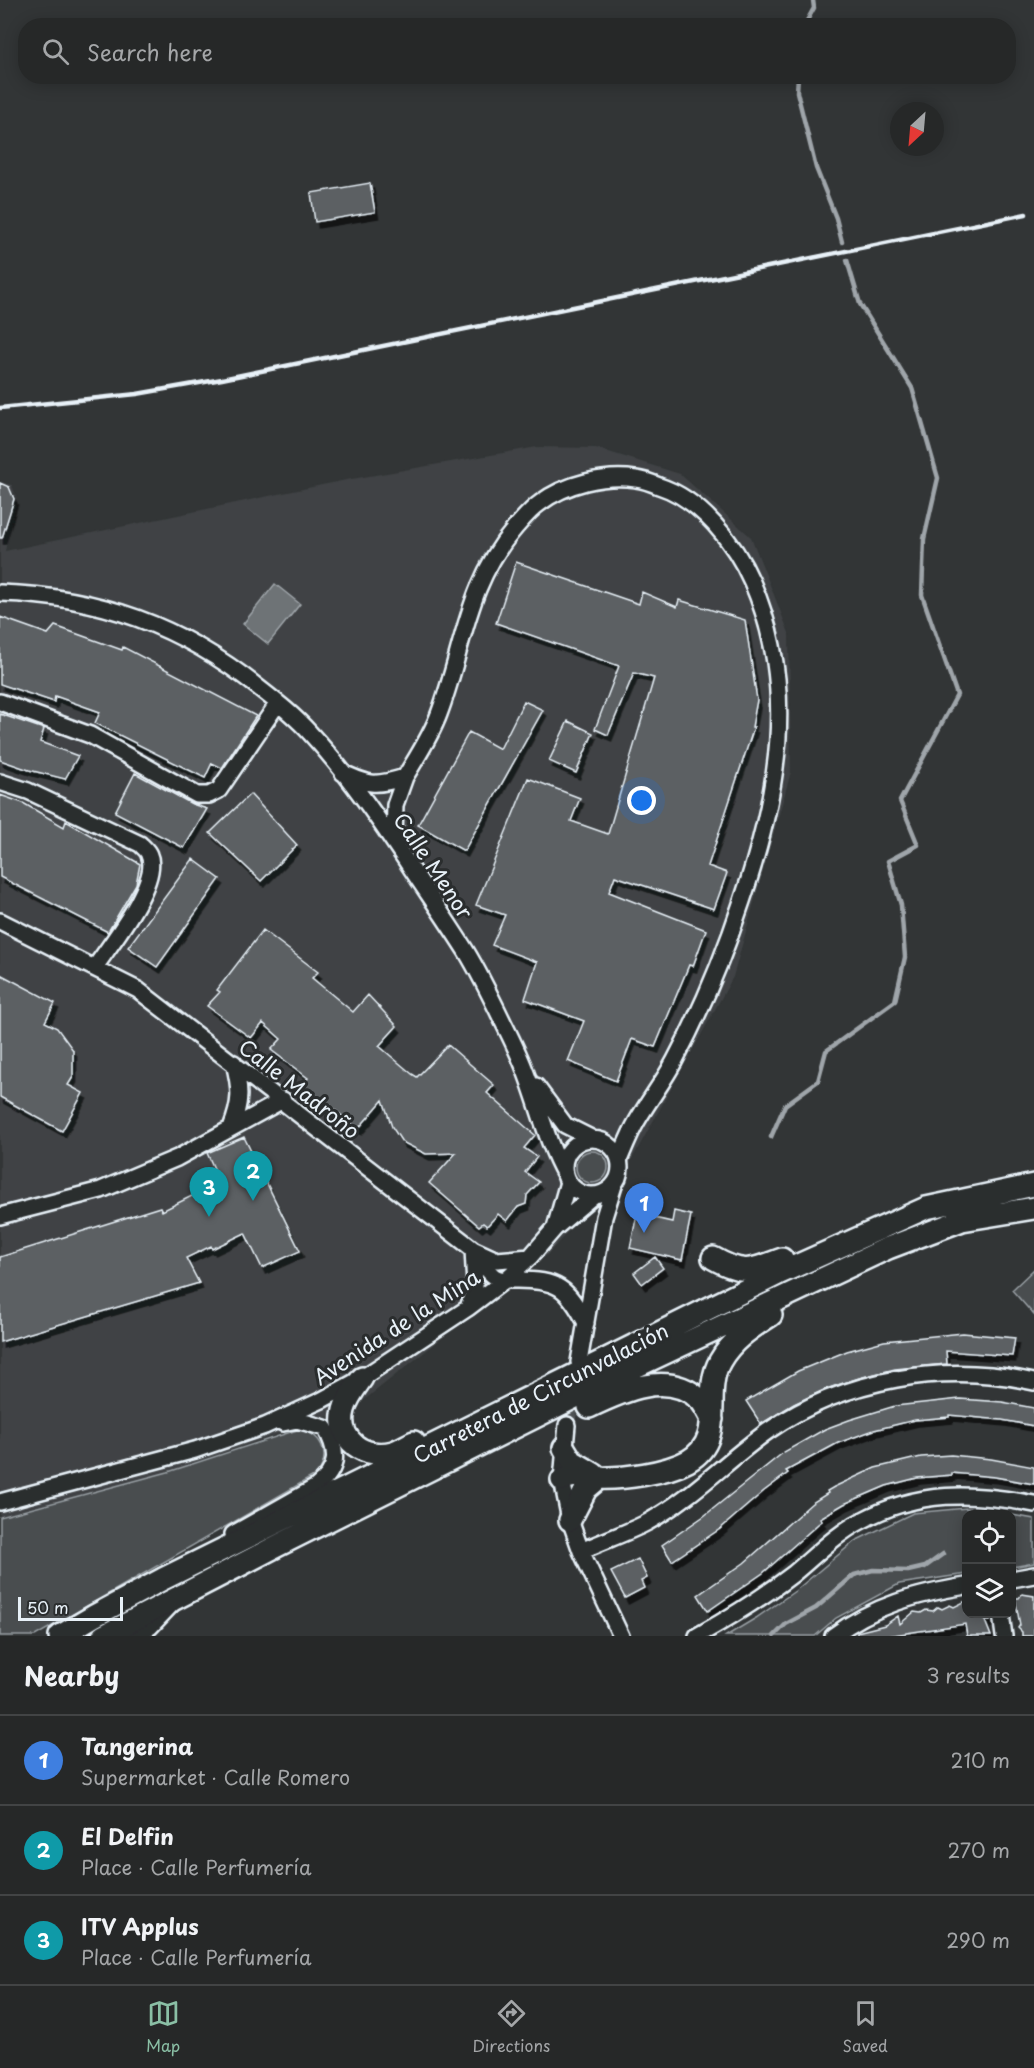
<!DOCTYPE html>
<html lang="en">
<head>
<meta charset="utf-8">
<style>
	:root { --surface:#262828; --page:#323434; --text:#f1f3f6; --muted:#a4a6a8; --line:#424445; --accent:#8abfa5 }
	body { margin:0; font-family:"Playpen Sans",sans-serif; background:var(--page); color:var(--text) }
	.controls { position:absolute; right:18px; bottom:18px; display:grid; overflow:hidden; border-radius:12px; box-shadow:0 3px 15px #0003 }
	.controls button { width:54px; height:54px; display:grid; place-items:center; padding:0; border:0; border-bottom:2px solid var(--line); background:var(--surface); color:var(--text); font:30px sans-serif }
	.compass { position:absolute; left:890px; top:102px; width:54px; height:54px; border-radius:50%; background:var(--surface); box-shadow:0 3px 15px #0003; rotate:206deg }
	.scale { position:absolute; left:18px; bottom:15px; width:105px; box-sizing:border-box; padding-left:6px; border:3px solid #e8f1f8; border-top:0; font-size:16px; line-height:21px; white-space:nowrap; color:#e8f1f8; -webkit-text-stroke:4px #2a2d2e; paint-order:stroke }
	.you { position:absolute; left:642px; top:801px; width:21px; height:21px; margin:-15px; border:4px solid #fff; border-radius:50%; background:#1a73e8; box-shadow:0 0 0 9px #1a73e833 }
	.badge { display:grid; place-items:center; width:39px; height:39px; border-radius:50%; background:var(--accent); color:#fff; font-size:20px; font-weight:700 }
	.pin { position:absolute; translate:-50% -50px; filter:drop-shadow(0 2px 3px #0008) }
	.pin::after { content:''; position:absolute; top:32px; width:21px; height:18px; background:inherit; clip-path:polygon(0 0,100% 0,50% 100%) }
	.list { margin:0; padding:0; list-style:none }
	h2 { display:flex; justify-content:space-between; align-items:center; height:78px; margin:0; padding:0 24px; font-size:26px }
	h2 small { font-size:20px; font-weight:400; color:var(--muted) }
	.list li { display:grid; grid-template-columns:39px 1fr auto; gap:18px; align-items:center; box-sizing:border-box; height:90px; padding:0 24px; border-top:2px solid var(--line) }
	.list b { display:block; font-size:22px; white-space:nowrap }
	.list p { margin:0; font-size:20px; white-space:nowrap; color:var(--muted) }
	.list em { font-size:20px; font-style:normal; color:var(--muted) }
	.icon { flex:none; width:33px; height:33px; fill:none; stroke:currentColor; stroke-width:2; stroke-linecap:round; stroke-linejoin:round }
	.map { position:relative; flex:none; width:1034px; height:1636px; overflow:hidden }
	.search { position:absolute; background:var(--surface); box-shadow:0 3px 15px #0003; left:18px; right:18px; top:18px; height:66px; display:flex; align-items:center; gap:15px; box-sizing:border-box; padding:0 21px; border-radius:24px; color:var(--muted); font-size:22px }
	.sheet { height:348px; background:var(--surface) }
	nav { display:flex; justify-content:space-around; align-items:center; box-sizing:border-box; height:84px; border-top:2px solid var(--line); background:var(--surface); font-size:16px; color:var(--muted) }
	nav a { display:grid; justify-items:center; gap:3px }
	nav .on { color:var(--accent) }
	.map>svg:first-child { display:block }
	.built { fill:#3f4244 }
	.green { fill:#494d4f; stroke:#989fa4; stroke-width:1.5 }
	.water { fill:#6e7376; stroke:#9fa5aa; stroke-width:1.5 }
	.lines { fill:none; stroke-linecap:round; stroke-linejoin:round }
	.stream { stroke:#9fa5aa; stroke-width:4.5 }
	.building { fill:#5c6063; stroke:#e8f1f8; stroke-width:1.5; filter:url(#shadow) }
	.street-tunnel { stroke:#4d5153; stroke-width:15; stroke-dasharray:15 8; stroke-linecap:butt }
	.street-casing { stroke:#e8f1f8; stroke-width:20 }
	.secondary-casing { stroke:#e8f1f8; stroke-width:26 }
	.street { stroke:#2a2d2e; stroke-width:15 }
	.secondary { stroke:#2a2d2e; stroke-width:21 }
	.rail { stroke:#e8f1f8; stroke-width:4.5 }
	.labels { text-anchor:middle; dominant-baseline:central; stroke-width:6; stroke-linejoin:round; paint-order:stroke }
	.street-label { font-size:21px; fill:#e8f1f8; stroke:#2a2d2e }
</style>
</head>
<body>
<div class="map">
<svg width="1034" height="1636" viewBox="0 0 1034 1636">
	<defs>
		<filter id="shadow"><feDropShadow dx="3.5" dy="6" stdDeviation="0" flood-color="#0009"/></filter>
	</defs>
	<rect width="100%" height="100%" fill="#323536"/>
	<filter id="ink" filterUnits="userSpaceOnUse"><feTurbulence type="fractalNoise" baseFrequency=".0167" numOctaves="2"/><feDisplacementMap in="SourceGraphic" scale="12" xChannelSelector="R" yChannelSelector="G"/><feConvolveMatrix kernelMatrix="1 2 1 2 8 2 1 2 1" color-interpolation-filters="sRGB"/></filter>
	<g filter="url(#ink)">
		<path class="built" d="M537 447 596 448 680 474 751 537 789 633 791 772 733 977 631 1161 547 1255 354 1408 168 1472 0 1517V482L12 485 17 499 5 551 346 480Z"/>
		<path class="green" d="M576 1167a16 16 0 1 1 32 0a16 16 0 1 1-32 0Z
			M1034 1269V1315L1012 1290Z
			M297 1430C321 1432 332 1454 317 1474L35 1636H0V1517L168 1472Z
			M967 1508 1006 1514H966V1574L899 1584 836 1618 815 1636H726L756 1618 795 1591 855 1541 913 1513Z
			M1012 1515 1034 1519V1563L1012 1567Z"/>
		<path class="water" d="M275 584 300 604 268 644 243 624Z"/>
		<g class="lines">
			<path class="stream" d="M804 26 814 8 813 0
				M798 76 797 92 816 168 836 218 842 242
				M771 1137 785 1105 818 1081 826 1051 895 1001 905 957 901 905 888 861 918 845 900 801 957 695 922 595 924 539 938 478 912 388 860 304 847 260
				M774 1636 786 1624 816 1608 854 1575 873 1570 908 1571 925 1567 943 1554"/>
		</g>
		<path class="building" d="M370 183 375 212 315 222 311 193Z
			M0 483 9 487 14 499 2 538H0Z
			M516 562 639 604 642 592 677 607 679 600 745 620 757 700 752 727H754L708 866 727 873 714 909 615 876 609 892 706 930 693 966 689 965 655 1047 632 1039 616 1081 568 1061 584 1021 525 999 537 962 492 945 505 915 476 905 528 778 580 798 571 821 608 834 654 678 634 673 608 735 595 729 619 666 496 623Z
			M0 617 48 634 55 626 122 650 123 647 256 716 222 768 212 763 205 778 95 723 100 712 55 696 54 702 0 684Z
			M524 701 543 710 464 851 418 825 469 732 500 749Z
			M0 714 44 729 40 742 78 756 65 779 29 770 0 760Z
			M568 721 593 733 576 773 549 761Z
			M135 773 192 804 207 809 184 848 115 812Z
			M250 794 297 845 261 881 210 833Z
			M0 795 23 803 64 827 66 821 140 864 136 884 108 932 0 877Z
			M193 859 220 879 157 967 128 947Z
			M263 930 318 972 312 978 353 1012 368 995 397 1026 379 1046 412 1074 417 1077 448 1045 494 1085 487 1093 535 1135 524 1148 537 1157 525 1172 539 1182 527 1195 526 1204 518 1207 507 1221 498 1214 487 1226 483 1223 479 1226 429 1183 456 1153 426 1154 402 1142 392 1127 383 1100 358 1129 325 1102 324 1104 301 1086 308 1078 271 1050 281 1039 263 1023 251 1038 207 1006 220 992 217 990Z
			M0 974 55 1003 45 1022 57 1028 73 1050V1077L68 1085 83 1093 62 1131 0 1097Z
			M244 1137 300 1251 262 1268 245 1233 212 1249 211 1246 186 1258 199 1283 0 1342V1257L160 1207 162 1211 220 1182 207 1153Z
			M674 1211 691 1215 682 1260 630 1248 637 1214 672 1222Z
			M655 1257 663 1268 642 1284 634 1273Z
			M963 1333 1015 1338 1012 1356 946 1351 947 1364 895 1369 859 1378 826 1389 794 1404 761 1424 746 1401 798 1371 847 1351 884 1341Z
			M960 1399 1002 1402 1034 1408V1426L1002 1420 949 1415V1417L915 1420 874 1430 838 1443 786 1471 788 1473 764 1491 720 1529 672 1561 662 1545 704 1516 784 1452 825 1429 849 1420 895 1406Z
			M951 1455 991 1459 1034 1467V1484L995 1477 952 1473V1475L917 1478 886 1486 844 1504 820 1518 822 1521 818 1524 763 1573 708 1611 698 1595 744 1563 812 1503 828 1493 827 1491 834 1487 875 1468 921 1457Z
			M638 1559 647 1578 641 1581 644 1588 625 1598 611 1572Z
			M1022 1594 1034 1596V1636H1022V1632L1018 1628 1020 1625 1015 1598H1019Z
			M966 1601V1614H989L990 1621H985L991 1636H967L965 1624 887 1636H857V1632L885 1625 898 1616 900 1624 914 1612 921 1613 926 1610 933 1611 938 1607 942 1609 950 1605 954 1607Z"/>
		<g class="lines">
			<path class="street-tunnel" d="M567 1425 574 1391"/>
			<defs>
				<path id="street" d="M0 593C99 596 182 626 259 688 277 702 295 716 310 733 349 775 382 824 413 871 431 898 449 924 466 951 480 974 492 999 504 1024 512 1040 520 1056 526 1073 539 1107 547 1143 565 1175
					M0 702 90 735 197 795H209L219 790 278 703
					M343 773C372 786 375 786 405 777 417 757 431 736 439 714 464 648 466 585 515 528 522 520 531 509 540 503 565 484 605 474 636 479 644 480 652 483 659 486 700 499 735 543 752 582 798 688 778 795 742 901 724 956 702 1009 675 1060 664 1081 649 1100 637 1121 630 1133 625 1146 620 1158
					M0 782 28 791 140 844C143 847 148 851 149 855 161 881 110 945 95 967
					M394 841 395 805 405 777
					M0 921 138 990 473 1249 497 1260 530 1257
					M536 1086 565 1125 591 1138
					M231 1128C241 1103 241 1090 234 1063
					M564 1167a28 28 0 1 1 56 0a28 28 0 1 1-56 0Z
					M0 1216 101 1190 177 1158 283 1100
					M555 1228 568 1182
					M475 1251C480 1259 487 1272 495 1277 501 1281 510 1280 517 1280 558 1280 567 1287 586 1323
					M468 1308 475 1286 473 1249
					M579 1362 604 1217 614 1185
					M567 1425 562 1480 570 1520 581 1551 621 1636
					M0 1502 195 1450 265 1426 322 1400 362 1378 468 1308 505 1280 530 1257 555 1228 594 1195
					M233 1534 316 1487C339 1469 339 1452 325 1428L297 1420 283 1423
					M581 1551C603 1541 627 1533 648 1522 693 1497 727 1460 768 1431 845 1378 944 1362 1034 1382
					M1012 1579 1034 1575
					M1001 1614 1004 1636
					M134 1636 150 1627 172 1604
					M697 1636C731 1617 762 1598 793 1574 815 1556 836 1534 861 1521 918 1490 973 1492 1034 1504
					M833 1636C874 1605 917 1594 966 1586"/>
				<path id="secondary" d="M713 1258C743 1275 751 1271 782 1259
					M362 1378C355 1388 347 1398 344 1410 336 1441 365 1459 393 1452 400 1450 407 1445 414 1442
					M589 1407C622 1391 668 1370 699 1399 705 1404 708 1413 712 1419
					M564 1448 572 1461 594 1474
					M562 1480C577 1473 583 1477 598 1478 623 1479 666 1473 688 1461 728 1438 701 1394 720 1361 732 1340 751 1328 771 1315
					M570 1520 586 1489 599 1478
					M60 1636 94 1616 163 1579 778 1274 926 1208 1034 1185
					M103 1636 277 1546 633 1368 888 1248 962 1220 1034 1208"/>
			</defs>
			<use href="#street" class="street-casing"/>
			<use href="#secondary" class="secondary-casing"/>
			<use href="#street" class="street"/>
			<use href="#secondary" class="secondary"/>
			<path class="rail" d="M0 408 137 394 222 379 1026 214"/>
		</g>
	</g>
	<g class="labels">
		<g class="street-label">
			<text transform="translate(434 865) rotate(56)">Calle Menor</text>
			<text transform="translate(300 1088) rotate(38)">Calle Madroño</text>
			<text transform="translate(396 1326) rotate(-33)">Avenida de la Mina</text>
			<text transform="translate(540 1392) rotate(-27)">Carretera de Circunvalación</text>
		</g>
	</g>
</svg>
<div class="controls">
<button><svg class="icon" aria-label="locate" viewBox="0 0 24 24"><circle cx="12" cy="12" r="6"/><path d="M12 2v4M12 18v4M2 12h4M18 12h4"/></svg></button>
<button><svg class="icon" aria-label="layers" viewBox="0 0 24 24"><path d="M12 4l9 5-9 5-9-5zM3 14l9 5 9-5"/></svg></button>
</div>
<svg class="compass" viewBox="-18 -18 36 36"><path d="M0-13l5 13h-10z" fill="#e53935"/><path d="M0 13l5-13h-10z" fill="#a4a6a8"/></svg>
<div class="scale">50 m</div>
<div class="you"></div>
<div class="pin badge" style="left:644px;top:1233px;background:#3f7fe0">1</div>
<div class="pin badge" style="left:253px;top:1201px;background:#0f9aa8">2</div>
<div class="pin badge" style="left:209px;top:1217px;background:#0f9aa8">3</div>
<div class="search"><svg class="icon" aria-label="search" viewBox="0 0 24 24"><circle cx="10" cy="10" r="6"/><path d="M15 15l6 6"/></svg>Search here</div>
</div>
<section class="sheet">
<h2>Nearby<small>3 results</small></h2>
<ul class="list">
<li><span class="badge" style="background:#3f7fe0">1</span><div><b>Tangerina</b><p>Supermarket · Calle Romero</p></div><em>210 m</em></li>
<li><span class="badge" style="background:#0f9aa8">2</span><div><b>El Delfin</b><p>Place · Calle Perfumería</p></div><em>270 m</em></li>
<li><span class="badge" style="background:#0f9aa8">3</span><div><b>ITV Applus</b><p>Place · Calle Perfumería</p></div><em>290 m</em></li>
</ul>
</section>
<nav>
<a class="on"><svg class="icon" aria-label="map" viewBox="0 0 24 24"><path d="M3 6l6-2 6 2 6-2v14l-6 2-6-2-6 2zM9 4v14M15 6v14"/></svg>Map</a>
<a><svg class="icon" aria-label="directions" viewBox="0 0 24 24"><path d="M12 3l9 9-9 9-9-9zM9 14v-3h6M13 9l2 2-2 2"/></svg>Directions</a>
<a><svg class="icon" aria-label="saved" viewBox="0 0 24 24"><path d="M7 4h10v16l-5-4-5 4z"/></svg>Saved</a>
</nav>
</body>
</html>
